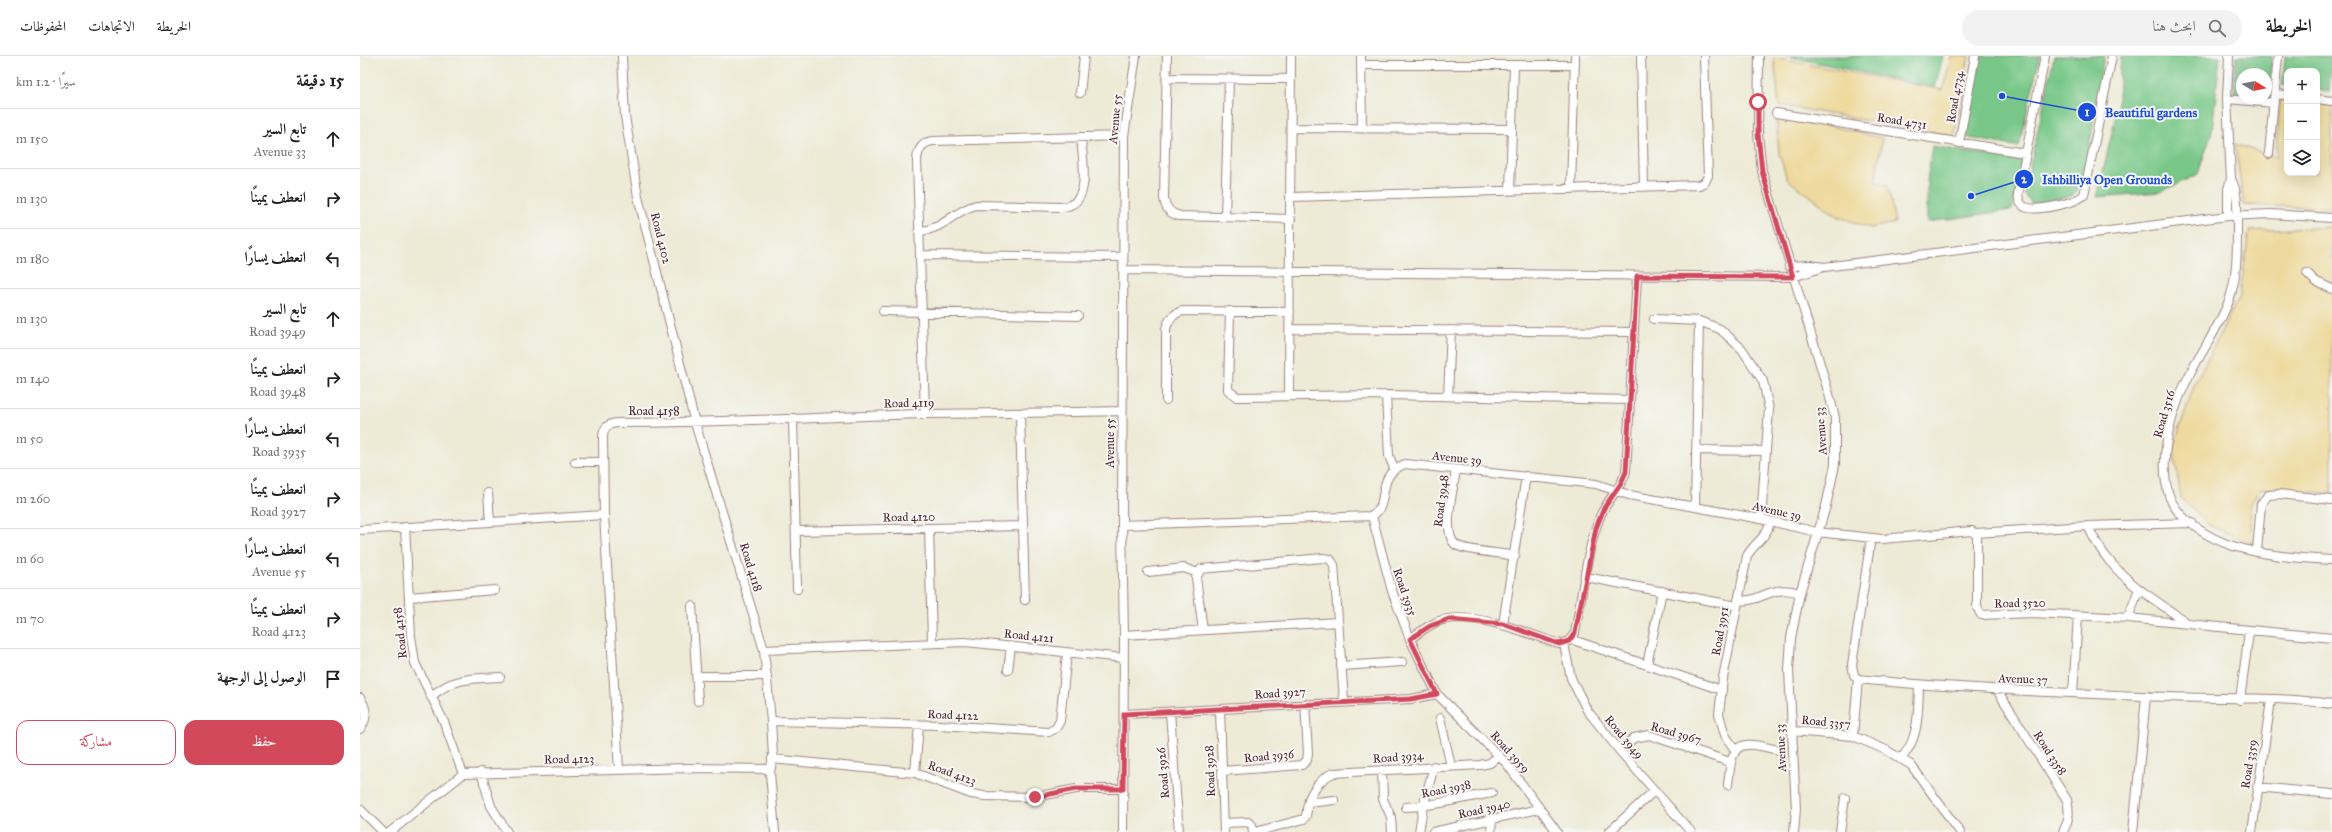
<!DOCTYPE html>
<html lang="ar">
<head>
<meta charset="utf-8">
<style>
	:root { --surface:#fff; --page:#f2f2f2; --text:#202124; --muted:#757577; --line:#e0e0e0; --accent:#d1495b }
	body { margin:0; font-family:"IM FELL Great Primer",Amiri,serif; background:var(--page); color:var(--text); direction:rtl }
	.controls { position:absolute; right:12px; top:12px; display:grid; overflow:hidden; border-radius:8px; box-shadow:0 4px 16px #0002 }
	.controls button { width:36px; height:36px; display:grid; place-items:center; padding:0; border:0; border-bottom:1px solid var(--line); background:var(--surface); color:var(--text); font:20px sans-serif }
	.compass { position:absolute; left:1876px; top:12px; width:36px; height:36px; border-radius:50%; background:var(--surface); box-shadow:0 4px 16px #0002; rotate:100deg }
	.stop { position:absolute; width:12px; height:12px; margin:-9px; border:3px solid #d1495b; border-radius:50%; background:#fff }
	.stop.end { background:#d1495b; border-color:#fff; box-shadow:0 1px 4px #0008 }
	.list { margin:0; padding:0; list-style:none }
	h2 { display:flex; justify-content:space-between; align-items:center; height:52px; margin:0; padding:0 16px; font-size:17px }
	h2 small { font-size:13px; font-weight:400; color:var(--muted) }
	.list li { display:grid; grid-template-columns:26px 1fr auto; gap:12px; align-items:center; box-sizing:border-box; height:60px; padding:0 16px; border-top:1px solid var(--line) }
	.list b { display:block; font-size:15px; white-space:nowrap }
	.list p { margin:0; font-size:13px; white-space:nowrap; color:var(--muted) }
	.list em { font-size:13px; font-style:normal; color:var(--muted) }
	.actions { display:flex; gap:8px; padding:12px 16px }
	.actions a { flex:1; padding:9px 0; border:1px solid var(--accent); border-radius:12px; text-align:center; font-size:14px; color:var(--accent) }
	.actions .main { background:var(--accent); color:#fff }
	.icon { flex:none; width:22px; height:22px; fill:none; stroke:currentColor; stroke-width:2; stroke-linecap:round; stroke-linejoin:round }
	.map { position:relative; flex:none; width:1972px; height:776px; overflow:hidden; direction:ltr }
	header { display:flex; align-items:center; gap:24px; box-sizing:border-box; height:56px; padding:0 20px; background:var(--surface); border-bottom:1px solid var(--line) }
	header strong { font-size:19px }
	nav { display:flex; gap:22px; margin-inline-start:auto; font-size:14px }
	.search { width:280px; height:36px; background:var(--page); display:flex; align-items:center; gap:10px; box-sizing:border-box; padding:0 14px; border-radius:22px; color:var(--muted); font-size:15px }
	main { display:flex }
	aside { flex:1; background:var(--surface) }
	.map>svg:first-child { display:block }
	.green { fill:#78c788; stroke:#61735a }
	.sand { fill:#eeda9e; stroke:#9c7c64 }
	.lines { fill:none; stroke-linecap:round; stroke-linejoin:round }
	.street-casing { stroke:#9c8480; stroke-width:10 }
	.street { stroke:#fff; stroke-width:8 }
	.route { stroke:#d1495b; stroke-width:5 }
	.labels { text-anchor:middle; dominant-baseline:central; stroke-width:4; stroke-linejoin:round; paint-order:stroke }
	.street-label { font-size:12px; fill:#4a1f2b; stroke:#f6f6f2 }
	.leader { fill:none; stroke:#1d4ed8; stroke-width:1.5 }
	.callout-dot { fill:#1d4ed8; stroke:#f6f6f2; stroke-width:1.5 }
	.mark-label { font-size:12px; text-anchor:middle; font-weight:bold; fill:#fff }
	.callout-label { font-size:13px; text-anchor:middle; font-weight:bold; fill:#1d4ed8; stroke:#f6f6f2; stroke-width:4; stroke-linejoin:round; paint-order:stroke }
</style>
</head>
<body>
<header>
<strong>الخريطة</strong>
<div class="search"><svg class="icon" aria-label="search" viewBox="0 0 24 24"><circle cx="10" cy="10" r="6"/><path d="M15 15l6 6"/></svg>ابحث هنا</div>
<nav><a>الخريطة</a><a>الاتجاهات</a><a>المحفوظات</a></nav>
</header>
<main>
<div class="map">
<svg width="1972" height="776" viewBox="0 0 1972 776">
	<rect width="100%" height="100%" fill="#f6f6f2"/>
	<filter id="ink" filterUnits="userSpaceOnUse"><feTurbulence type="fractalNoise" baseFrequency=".025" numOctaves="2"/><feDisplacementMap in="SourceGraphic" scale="8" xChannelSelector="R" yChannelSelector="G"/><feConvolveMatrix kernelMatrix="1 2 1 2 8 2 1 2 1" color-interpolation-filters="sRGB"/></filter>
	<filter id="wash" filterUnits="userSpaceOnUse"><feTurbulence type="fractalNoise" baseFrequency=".012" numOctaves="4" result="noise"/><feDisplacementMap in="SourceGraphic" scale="16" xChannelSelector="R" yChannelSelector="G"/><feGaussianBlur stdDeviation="0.9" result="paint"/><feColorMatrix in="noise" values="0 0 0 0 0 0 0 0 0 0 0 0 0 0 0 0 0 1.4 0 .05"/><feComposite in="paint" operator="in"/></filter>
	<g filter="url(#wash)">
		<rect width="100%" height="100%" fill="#edead5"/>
		<path class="green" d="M1426 0H1583L1575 32Z
			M1621 0H1680L1659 91 1605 81Z
			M1694 0H1744L1723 130 1712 140 1672 148 1664 138Z
			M1761 0H1860L1852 75 1838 118 1800 136 1737 141 1757 55Z
			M1876 0H1912L1910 42H1906V18H1882V40L1874 39Z
			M1925 0H1972L1969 36 1957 34V15H1927V30L1922 29Z
			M1572 90 1663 105 1652 154 1567 166V126Z"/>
		<path class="sand" d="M1591 0H1609L1594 80 1419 49 1414 2 1583 34Z
			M1920 43 1927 44V117H1957V48L1972 50V152L1884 149 1875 88 1916 102Z
			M1416 57 1522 82 1515 126 1528 129 1535 167 1510 172 1477 160 1427 123 1419 97Z
			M1972 171V437L1901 433 1890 447 1892 487 1850 470 1821 442 1813 391 1835 327 1880 239 1889 175Z"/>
	</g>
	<g filter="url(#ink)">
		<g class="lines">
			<defs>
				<path id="street" d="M262 0 265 60 278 141 335 367 404 594 411 665 413 700 410 717 415 776
					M807 0 804 142C805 152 810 158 820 160L931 163
					M1001 0 1002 73
					M1281 0 1284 131
					M1399 0 1398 78 1402 115 1469 338 1475 362V409L1466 450 1440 537 1431 582 1429 614 1436 753 1434 776
					M1685 0 1658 138C1659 143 1659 148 1665 151 1676 156 1716 147 1724 139L1752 0
					M1869 0 1867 43 1871 123C1879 137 1877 158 1877 173 1877 196 1877 220 1870 242 1859 273 1839 298 1825 328 1810 360 1797 407 1810 442 1819 465 1851 483 1873 490 1905 500 1939 502 1972 504
					M1002 9H1215
					M807 22 931 23
					M720 37 724 0
					M1915 38 1927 39
					M1867 43 1914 47
					M1957 43 1972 45
					M1416 57 1665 97
					M931 72 1151 73
					M1599 87 1615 0
					M1909 98 1918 0
					M1211 133 1215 0
					M1150 135 1154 9
					M931 141 1339 129 1345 126 1348 120 1344 0
					M1868 160V133L1871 123
					M865 161 869 23
					M560 175C585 173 593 155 616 149L701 151C734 150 722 102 721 81
					M561 199 763 201
					M1429 210 1450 209 1464 211
					M763 214 1433 221 1464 211 1868 160 1910 158 1972 162
					M1947 217 1955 225 1972 233
					M523 255 718 260
					M870 255 868 334 877 341 1026 339 1270 344
					M1294 263 1339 265 1360 273 1382 293 1403 325 1409 353 1401 463
					M930 273 1274 276
					M1026 339 1029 400 1034 412
					M929 340 931 0
					M1088 340 1091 274
					M806 344V273C808 264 813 258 822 255L930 256
					M565 358 557 104C558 93 562 87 572 85L764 80
					M660 358 665 544
					M433 362 437 533
					M1336 394 1406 395
					M215 406H243
					M1096 414C1094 430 1081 478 1096 489 1105 495 1142 497 1155 500
					M128 437 130 466
					M1335 451 1339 265
					M1012 460 1032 535 1050 583 1077 638 1147 708 1197 776
					M762 469 1012 460C1032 448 1013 420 1045 408L1236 428 1269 439 1401 463 1457 476 1522 483 1612 475 1617 480V551L1621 559 1673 557 1768 562 1972 582
					M1728 470C1740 497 1756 515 1779 533
					M45 471 51 580 55 607 84 666 103 718
					M569 472 572 586
					M0 474 244 459
					M436 475 663 470
					M1616 477 1728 470 1832 467
					M1511 482 1492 609 1494 619 1498 623C1602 633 1705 637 1809 641 1863 643 1918 640 1972 648
					M1897 495 1901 448 1908 439 1919 438 1972 444
					M788 516 824 512 838 517
					M1226 521 1377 550
					M1302 535 1287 609 1362 634
					M49 541 135 534
					M1378 544C1401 548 1409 527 1440 537
					M332 550 338 645
					M1768 562 1779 533 1826 566
					M1143 568 1166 420
					M843 574 836 522 841 513 963 502 970 503 974 509 984 645
					M764 579 978 566
					M1050 583C1059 577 1068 569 1079 565 1112 554 1167 577 1199 588L1209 585 1215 577C1222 541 1226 497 1239 463 1245 446 1260 434 1266 416L1277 220
					M1210 583 1287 609
					M1204 588 1211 622 1227 654 1259 694 1331 776
					M404 594 605 586 764 602
					M981 610 1042 606
					M648 614 651 590
					M338 620H407
					M1637 634 1707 744C1710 756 1709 764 1703 776
					M1713 637 1718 560
					M71 641C90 622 114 622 140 621
					M0 642C7 652 8 663 0 673
					M1880 644 1889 576
					M860 653 864 776
					M810 656 819 776
					M764 658 1051 643 1077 638
					M1080 662 1091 710
					M411 665 580 669 689 676 696 672 700 665 707 597
					M1432 675 1493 680 1526 694 1551 709 1600 776
					M1493 680 1498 623
					M1259 694 1274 682 1289 679 1370 706
					M1375 694 1365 679 1359 658 1363 622 1387 500C1394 487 1408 481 1410 465
					M412 703 555 717 611 738 624 740 675 741 716 733H763
					M1540 703C1560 685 1558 653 1559 629
					M259 714 244 459 243 383C243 373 246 368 257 367 359 367 461 361 563 358 629 357 696 357 762 355
					M1022 714 1023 743 1031 761 1032 776
					M862 715 942 709 947 704 948 697 945 648
					M121 716 131 750 147 776
					M555 717 559 669
					M1368 729C1372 687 1376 683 1418 694
					M1897 731 1972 738
					M949 744 957 746 974 744
					M1046 751C1075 750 1102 742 1132 737
					M0 753 23 776
					M864 767 888 766 892 769 893 776
					M30 776 103 718 328 712 410 713
					M763 776 764 579 762 469 764 80 776 0
					M895 776 944 763C948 758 946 754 948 748 950 735 962 722 973 717L1120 709 1130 707 1139 699
					M1059 776 1063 751 1074 710
					M1073 776 1179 753
					M1131 776 1132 763
					M1249 776 1294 735
					M1480 776 1485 742
					M1773 776 1786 640
					M1892 776 1911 644"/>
			</defs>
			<use href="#street" class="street-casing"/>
			<use href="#street" class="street"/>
		</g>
	</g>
	<g class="lines" filter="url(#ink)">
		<path class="route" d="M675 741 716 733H763L764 658 1051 643 1077 638 1050 583 1070 570 1089 563 1143 568 1199 588 1209 585 1215 577 1236 472 1244 452 1260 429 1266 416 1277 220 1433 221 1402 115 1398 78V46"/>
	</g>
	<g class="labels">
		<g class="street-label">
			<text transform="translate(1595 41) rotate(-80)">Road 4734</text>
			<text transform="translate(755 63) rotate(-85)">Avenue 55</text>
			<text transform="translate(1542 65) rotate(9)">Road 4731</text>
			<text transform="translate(301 182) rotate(76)">Road 4102</text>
			<text transform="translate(549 347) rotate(-1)">Road 4119</text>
			<text x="294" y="355">Road 4158</text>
			<text transform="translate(1804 358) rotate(-74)">Road 3516</text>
			<text transform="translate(1461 375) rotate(-94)">Avenue 33</text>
			<text transform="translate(750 387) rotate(-90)">Avenue 55</text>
			<text transform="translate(1097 402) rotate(6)">Avenue 39</text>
			<text transform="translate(1081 445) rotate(-83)">Road 3948</text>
			<text transform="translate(1417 455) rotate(13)">Avenue 39</text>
			<text transform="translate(549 461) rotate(-1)">Road 4120</text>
			<text transform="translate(391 511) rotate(73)">Road 4118</text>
			<text transform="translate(1045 536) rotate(71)">Road 3935</text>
			<text transform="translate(1660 547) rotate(-1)">Road 3520</text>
			<text transform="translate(1360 575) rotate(-80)">Road 3951</text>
			<text transform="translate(40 577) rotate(-96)">Road 4158</text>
			<text transform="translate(669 580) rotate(6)">Road 4121</text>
			<text transform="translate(1663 623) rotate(2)">Avenue 37</text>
			<text transform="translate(920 637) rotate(-4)">Road 3927</text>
			<text transform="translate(593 659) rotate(2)">Road 4122</text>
			<text transform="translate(1466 666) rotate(5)">Road 3357</text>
			<text transform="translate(1316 677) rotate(16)">Road 3967</text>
			<text transform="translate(1264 681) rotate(50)">Road 3949</text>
			<text transform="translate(1421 692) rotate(-93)">Avenue 33</text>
			<text transform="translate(1150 696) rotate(48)">Road 3959</text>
			<text transform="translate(1690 697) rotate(57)">Road 3358</text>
			<text transform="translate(909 700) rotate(-5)">Road 3936</text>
			<text transform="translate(1038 701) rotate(-4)">Road 3934</text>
			<text transform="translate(209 703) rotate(-1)">Road 4123</text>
			<text transform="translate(1889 708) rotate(-81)">Road 3359</text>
			<text transform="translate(850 715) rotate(-92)">Road 3928</text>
			<text transform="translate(592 717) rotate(20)">Road 4123</text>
			<text transform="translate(803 717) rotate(-95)">Road 3926</text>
			<text transform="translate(1086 733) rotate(-11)">Road 3938</text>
			<text transform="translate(1124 753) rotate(-12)">Road 3940</text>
		</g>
	</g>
	<path class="leader" d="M1642 40L1727 56M1611 140L1664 123"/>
	<g class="callout-dot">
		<circle cx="1642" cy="40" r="4"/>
		<circle cx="1611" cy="140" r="4"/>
		<circle cx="1727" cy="56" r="10"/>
		<circle cx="1664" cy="123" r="10"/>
	</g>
	<g class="mark-label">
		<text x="1727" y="60">1</text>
		<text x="1664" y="127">2</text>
	</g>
	<g class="callout-label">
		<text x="1791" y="61">Beautiful gardens</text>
		<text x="1747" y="128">Ishbilliya Open Grounds</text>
	</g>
</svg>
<div class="controls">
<button>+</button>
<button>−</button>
<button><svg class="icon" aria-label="layers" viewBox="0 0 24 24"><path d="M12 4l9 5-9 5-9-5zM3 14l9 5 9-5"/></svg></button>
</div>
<svg class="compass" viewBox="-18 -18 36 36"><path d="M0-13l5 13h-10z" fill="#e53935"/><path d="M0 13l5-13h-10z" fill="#757577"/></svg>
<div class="stop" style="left:1398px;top:46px"></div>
<div class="stop end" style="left:675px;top:741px"></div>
</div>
<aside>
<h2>15 دقيقة<small>سيرًا · 1.2 km</small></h2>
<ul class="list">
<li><svg class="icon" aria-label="ahead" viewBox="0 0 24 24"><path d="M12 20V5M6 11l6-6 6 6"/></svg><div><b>تابع السير</b><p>Avenue 33</p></div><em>150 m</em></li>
<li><svg class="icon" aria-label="right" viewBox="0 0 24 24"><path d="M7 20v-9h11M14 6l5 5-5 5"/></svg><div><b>انعطف يمينًا</b></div><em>130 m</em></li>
<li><svg class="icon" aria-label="left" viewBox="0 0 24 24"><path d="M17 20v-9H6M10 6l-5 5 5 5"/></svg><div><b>انعطف يسارًا</b></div><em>180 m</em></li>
<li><svg class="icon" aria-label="ahead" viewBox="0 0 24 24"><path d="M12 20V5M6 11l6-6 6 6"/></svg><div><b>تابع السير</b><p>Road 3949</p></div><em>130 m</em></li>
<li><svg class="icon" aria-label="right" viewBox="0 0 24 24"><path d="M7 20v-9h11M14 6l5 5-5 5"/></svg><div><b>انعطف يمينًا</b><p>Road 3948</p></div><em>140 m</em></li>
<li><svg class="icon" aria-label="left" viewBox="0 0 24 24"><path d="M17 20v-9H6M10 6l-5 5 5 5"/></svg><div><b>انعطف يسارًا</b><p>Road 3935</p></div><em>50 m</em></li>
<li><svg class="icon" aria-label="right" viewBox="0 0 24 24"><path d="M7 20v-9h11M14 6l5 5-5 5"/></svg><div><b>انعطف يمينًا</b><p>Road 3927</p></div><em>260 m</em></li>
<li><svg class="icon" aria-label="left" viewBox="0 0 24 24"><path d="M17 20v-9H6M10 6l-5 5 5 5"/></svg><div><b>انعطف يسارًا</b><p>Avenue 55</p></div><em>60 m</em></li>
<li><svg class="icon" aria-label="right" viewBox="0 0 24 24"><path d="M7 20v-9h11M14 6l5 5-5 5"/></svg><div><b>انعطف يمينًا</b><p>Road 4123</p></div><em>70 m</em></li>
<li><svg class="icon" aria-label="arrive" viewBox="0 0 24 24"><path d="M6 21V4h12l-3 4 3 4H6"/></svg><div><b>الوصول إلى الوجهة</b></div></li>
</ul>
<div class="actions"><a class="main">حفظ</a><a>مشاركة</a></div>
</aside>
</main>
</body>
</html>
